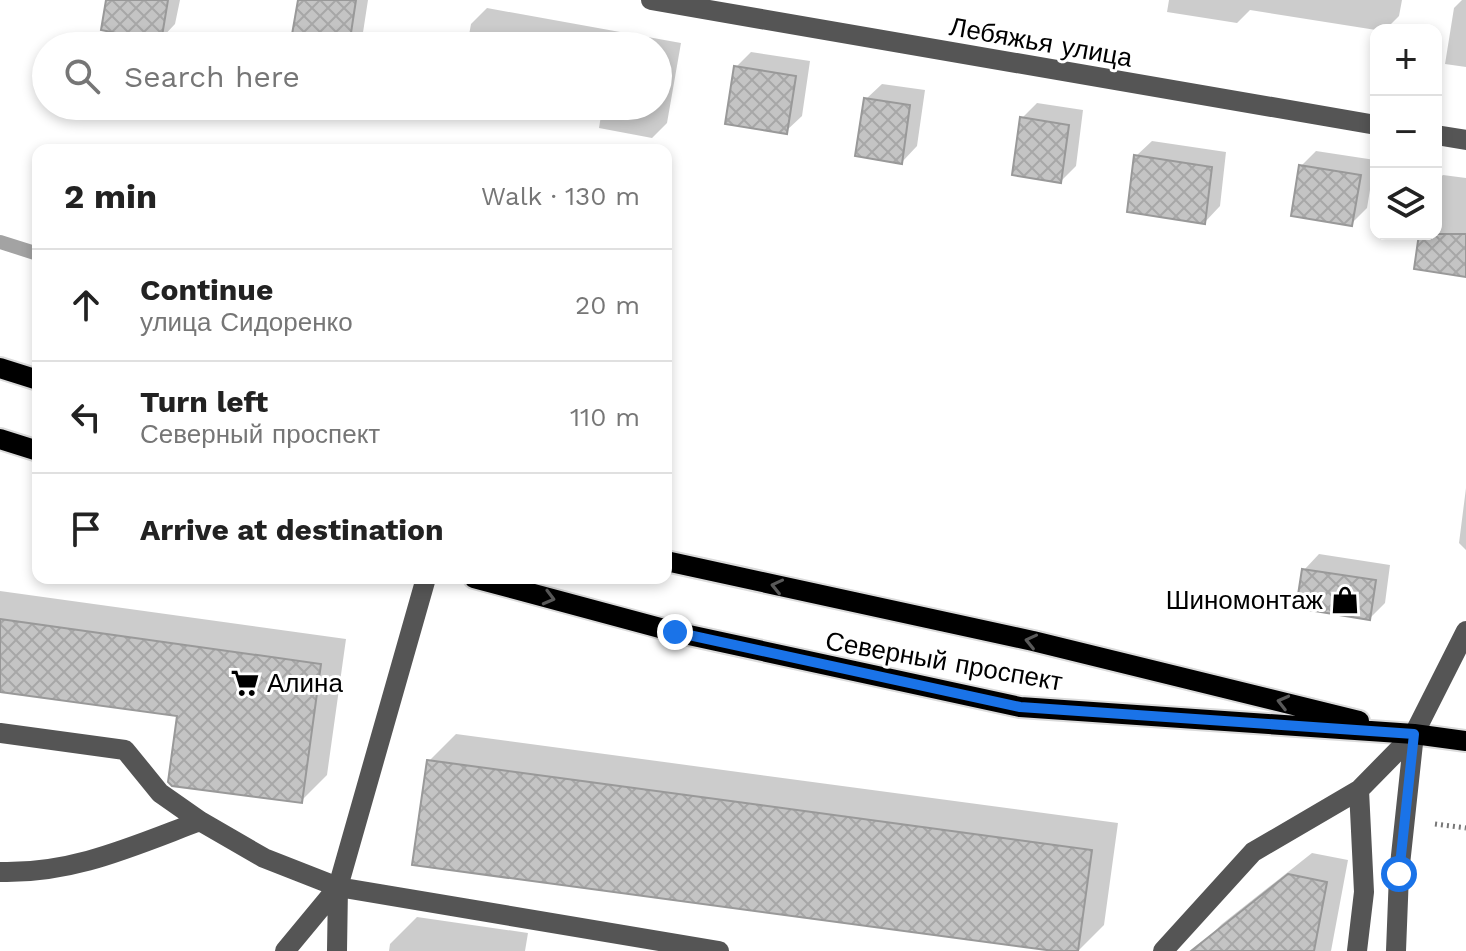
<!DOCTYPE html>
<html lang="en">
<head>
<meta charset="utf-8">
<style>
	:root { --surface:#fff; --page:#f6f6f6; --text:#222; --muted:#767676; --line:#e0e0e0 }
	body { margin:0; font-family:"Work Sans",sans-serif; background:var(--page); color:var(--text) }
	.controls { position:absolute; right:24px; top:24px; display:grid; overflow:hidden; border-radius:16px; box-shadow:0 4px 12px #0003 }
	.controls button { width:72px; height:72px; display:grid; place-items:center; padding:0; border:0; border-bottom:2px solid var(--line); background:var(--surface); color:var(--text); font:40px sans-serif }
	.stop { position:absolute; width:24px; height:24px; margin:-18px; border:6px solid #1a73e8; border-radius:50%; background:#fff }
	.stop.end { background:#1a73e8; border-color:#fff; box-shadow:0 2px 8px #0008 }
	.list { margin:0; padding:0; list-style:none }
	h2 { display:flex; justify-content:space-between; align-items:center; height:104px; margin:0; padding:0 32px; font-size:34px }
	h2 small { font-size:26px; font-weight:400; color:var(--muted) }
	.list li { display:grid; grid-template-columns:52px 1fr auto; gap:24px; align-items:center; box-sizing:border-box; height:112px; padding:0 32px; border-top:2px solid var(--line) }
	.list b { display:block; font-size:30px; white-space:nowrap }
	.list p { margin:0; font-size:26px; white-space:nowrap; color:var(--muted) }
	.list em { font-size:26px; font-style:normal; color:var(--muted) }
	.icon { flex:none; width:44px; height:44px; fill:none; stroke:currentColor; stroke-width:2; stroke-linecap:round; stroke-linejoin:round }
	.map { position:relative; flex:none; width:1466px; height:951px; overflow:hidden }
	.search { position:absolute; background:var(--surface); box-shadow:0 4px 12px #0003; left:32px; top:32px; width:640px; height:88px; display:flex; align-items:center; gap:20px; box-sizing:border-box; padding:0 28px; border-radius:44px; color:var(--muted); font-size:30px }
	.panel { position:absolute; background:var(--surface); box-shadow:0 4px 12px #0003; left:32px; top:144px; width:640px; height:440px; border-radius:16px }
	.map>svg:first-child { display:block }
	.shadow { fill:#0003 }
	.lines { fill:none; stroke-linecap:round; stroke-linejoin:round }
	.stream { stroke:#a3a3a3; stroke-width:14 }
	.building { fill:url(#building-cross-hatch); stroke:#999; stroke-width:2 }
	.major-casing { stroke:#dbdbdb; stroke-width:24 }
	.path { stroke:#777; stroke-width:5; stroke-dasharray:2 4; stroke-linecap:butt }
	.minor { stroke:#555; stroke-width:20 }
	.major { stroke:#000; stroke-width:20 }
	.oneway { stroke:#595959 }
	.route { stroke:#1a73e8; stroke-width:10 }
	.labels { text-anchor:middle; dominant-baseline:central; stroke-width:6; stroke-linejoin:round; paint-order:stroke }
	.street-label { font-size:26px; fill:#000; stroke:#fff }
	.poi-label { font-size:26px; fill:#000; stroke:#fff; text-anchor:end }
</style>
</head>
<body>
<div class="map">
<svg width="1466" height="951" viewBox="0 0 1466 951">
	<defs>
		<pattern id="building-cross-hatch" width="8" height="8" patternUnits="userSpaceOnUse" patternTransform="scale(2)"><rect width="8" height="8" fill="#c4c4c4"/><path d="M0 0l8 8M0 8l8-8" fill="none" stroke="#a7a7a7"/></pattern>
	</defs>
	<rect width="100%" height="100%" fill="#fff"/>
	<path class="shadow" d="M108 0H180L175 24 160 40Z
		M300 0H368L362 39 355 46H302Z
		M1169 0H1402L1399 16 1385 30H1376L1250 10 1237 23 1167 12Z
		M1462 0H1466V67L1445 64 1454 8Z
		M487 8 681 43 667 123 652 138 599 128 602 109 587 106H658V46H467L471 24Z
		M751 52 810 61 802 116 786 131 736 67Z
		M882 84 925 90 917 146 902 162 866 99Z
		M1037 103 1083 110 1076 166 1061 181 1022 118Z
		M1152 141 1226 152 1220 206 1205 222 1136 156Z
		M1316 151 1375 160 1367 208 1351 224 1301 166Z
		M1443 175 1466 178V275L1421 234H1436V181Z
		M1466 488V550L1459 543Z
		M1319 554 1390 565 1385 603 1370 618 1304 570Z
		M0 591 346 639 327 775 301 801 179 714 0 690Z
		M456 734 1118 823 1104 925 1078 951H1069L429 761Z
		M1312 853 1348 860 1331 951H1204L1200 946 1222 924Z
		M417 917 528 933 525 951H389L390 944Z"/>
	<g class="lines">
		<path class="stream" d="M0 242 38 254"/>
	</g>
	<path class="building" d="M106 0H168L161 42 101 30Z
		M298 0H356L349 46H290Z
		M734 66 796 76 787 134 725 124Z
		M864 98 910 105 902 164 855 156Z
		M1020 117 1069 125 1061 183 1012 175Z
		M1134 155 1212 167 1205 224 1127 212Z
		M1299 165 1361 175 1352 226 1291 216Z
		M1419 234H1466V277L1414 269Z
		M1302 569 1376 580 1370 620 1296 608Z
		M0 619 321 664 302 803 172 786 168 782 177 716 0 692Z
		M427 760 1092 850 1078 951H1054L412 865Z
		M1288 874 1327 882 1314 951H1191Z"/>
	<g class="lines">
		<defs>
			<path id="major" d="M0 368 38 380
				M0 439 38 451
				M666 561 1033 641 1359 721
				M474 578 675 632 1020 707 1414 734 1466 741"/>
		</defs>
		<use href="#major" class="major-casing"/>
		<path class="path" d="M1435 824 1466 828"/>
		<path class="minor" d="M651 0 1376 125
			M1436 135 1466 140
			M0 733 125 750 160 793 200 821 264 858 338 887 719 951
			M0 872C73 874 133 846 200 821
			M285 951 338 887
			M337 951 338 887 426 578
			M1163 951 1253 852 1359 790 1414 734 1466 631
			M1357 951 1364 892 1359 790
			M1396 951 1399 874 1414 734"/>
		<use href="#major" class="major"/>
	</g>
	<defs><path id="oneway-chevron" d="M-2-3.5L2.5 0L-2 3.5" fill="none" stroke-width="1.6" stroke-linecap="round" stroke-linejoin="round" transform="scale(2)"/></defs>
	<g class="oneway">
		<use href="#oneway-chevron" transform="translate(777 586) rotate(-167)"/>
		<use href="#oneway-chevron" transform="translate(549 598) rotate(15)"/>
		<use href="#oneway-chevron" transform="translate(1031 641) rotate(-167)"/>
		<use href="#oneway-chevron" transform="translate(1283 702) rotate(-166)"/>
	</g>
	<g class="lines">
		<path class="route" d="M675 632 1020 707 1414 734 1399 874"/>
	</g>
	<defs>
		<symbol id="shop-bare" viewBox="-9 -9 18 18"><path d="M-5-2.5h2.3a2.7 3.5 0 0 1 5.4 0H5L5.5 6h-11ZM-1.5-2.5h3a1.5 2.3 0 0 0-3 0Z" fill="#000" stroke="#fff" stroke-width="2.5" paint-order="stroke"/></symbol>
		<symbol id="supermarket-bare" viewBox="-9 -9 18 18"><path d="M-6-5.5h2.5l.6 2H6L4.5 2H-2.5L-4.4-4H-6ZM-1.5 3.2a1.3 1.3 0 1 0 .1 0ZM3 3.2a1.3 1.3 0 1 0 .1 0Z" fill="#000" stroke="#fff" stroke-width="2.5" paint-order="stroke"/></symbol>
	</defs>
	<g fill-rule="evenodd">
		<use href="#shop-bare" x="1325" y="580" width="40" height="40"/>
		<use href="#supermarket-bare" x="225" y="663" width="40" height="40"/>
	</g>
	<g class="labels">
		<g class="street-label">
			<text transform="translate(1041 42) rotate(10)">Лебяжья улица</text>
			<text transform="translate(944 661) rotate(10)">Северный проспект</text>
		</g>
		<g class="poi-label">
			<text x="1323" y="600">Шиномонтаж</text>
			<text x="267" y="683" text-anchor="start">Алина</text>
		</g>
	</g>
</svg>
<div class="controls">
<button>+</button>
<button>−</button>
<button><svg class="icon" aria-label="layers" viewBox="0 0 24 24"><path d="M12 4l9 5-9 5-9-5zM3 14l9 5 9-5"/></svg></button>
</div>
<div class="stop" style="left:1399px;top:874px"></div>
<div class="stop end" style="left:675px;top:632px"></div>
<div class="search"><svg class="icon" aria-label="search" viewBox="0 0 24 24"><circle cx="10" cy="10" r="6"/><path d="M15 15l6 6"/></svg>Search here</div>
<section class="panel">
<h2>2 min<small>Walk · 130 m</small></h2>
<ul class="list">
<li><svg class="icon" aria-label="ahead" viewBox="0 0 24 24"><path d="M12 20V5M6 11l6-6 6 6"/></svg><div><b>Continue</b><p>улица Сидоренко</p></div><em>20 m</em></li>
<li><svg class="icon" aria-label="left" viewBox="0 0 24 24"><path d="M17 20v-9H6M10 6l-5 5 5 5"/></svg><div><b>Turn left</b><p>Северный проспект</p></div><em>110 m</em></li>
<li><svg class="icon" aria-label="arrive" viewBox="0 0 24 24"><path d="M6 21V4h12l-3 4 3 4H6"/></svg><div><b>Arrive at destination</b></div></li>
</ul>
</section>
</div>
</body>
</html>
